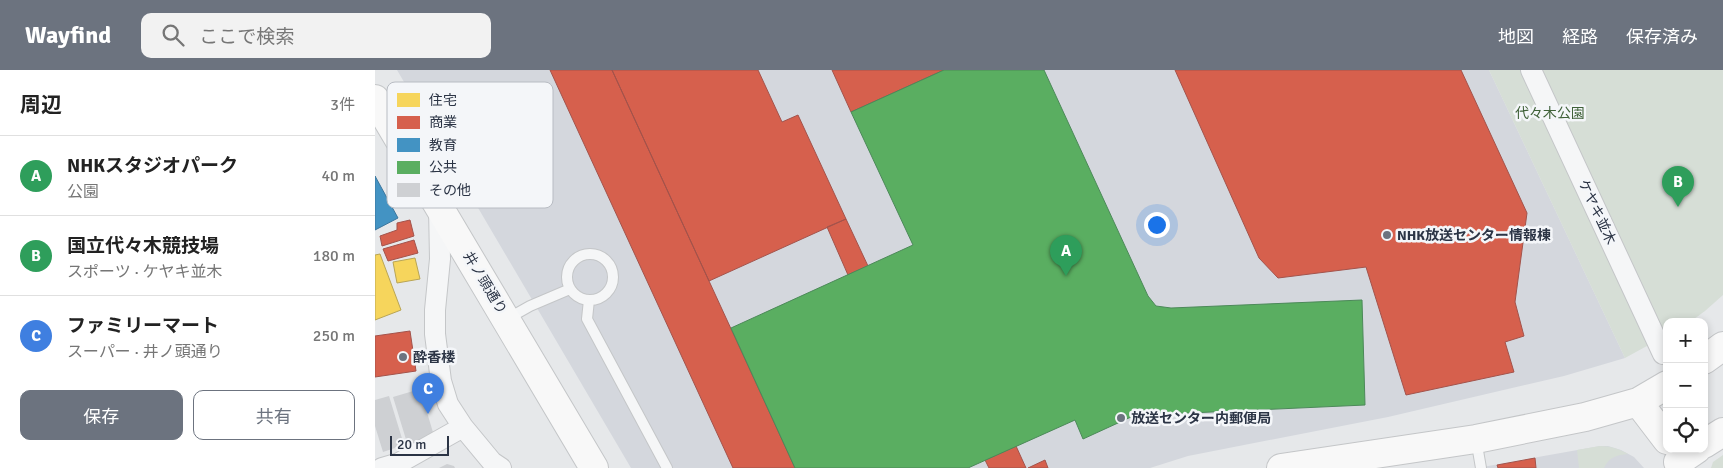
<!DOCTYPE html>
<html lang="ja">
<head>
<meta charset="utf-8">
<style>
	:root { --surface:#fff; --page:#f2f2f2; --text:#222; --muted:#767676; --line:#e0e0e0; --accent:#6c737f }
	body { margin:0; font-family:Signika,"Noto Sans JP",sans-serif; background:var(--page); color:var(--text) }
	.controls { position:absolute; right:15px; bottom:15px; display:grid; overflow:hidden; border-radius:10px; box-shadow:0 2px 8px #0003 }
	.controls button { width:45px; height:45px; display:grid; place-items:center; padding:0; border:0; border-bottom:1px solid var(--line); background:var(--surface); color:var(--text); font:25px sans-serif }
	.scale { position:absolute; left:15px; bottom:12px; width:59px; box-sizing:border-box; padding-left:5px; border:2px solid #2b3445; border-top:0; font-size:14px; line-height:18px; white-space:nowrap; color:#2b3445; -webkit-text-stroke:4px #f4f6f9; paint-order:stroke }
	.you { position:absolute; left:781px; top:154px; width:18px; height:18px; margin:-12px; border:4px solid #fff; border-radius:50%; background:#1a73e8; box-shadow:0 0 0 8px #1a73e833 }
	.badge { display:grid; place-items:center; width:32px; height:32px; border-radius:50%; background:var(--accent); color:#fff; font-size:16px; font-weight:700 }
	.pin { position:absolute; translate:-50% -41px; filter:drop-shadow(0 1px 2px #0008) }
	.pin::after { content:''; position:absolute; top:26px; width:18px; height:15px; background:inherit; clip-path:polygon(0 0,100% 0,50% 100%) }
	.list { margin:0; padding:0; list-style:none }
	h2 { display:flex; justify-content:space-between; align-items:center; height:65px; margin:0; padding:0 20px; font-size:21px }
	h2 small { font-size:16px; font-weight:400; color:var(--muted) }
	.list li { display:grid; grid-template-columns:32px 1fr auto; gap:15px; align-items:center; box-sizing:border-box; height:80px; padding:0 20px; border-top:1px solid var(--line) }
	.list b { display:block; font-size:19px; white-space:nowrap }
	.list p { margin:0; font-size:16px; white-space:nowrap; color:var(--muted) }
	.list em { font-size:16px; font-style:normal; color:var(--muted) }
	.actions { display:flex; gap:10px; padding:15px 20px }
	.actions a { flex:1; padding:11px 0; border:1px solid var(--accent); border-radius:10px; text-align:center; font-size:18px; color:var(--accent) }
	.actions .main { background:var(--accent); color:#fff }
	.icon { flex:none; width:28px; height:28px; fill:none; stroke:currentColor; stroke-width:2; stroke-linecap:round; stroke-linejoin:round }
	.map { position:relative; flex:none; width:1348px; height:398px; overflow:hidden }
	header { display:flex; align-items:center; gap:30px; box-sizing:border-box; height:70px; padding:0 25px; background:var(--accent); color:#fff }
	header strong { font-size:24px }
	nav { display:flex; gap:28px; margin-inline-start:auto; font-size:18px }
	.search { width:350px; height:45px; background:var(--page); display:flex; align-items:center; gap:12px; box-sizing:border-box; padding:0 18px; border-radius:10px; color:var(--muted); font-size:19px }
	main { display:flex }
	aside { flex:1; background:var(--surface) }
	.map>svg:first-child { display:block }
	.built { fill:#d4d7dd }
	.green { fill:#d6ded6 }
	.homes { fill:#f6d55c; stroke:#b9a555 }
	.shops { fill:#d6604d; stroke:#a3534b }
	.schools { fill:#4393c3; stroke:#3c769d }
	.public { fill:#5aae61; stroke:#4c8959 }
	.building { fill:#ced0d3 }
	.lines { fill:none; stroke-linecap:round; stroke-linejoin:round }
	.lane-casing { stroke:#c4c6c8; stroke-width:12 }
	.street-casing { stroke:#c4c6c8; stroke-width:22 }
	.secondary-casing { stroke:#c4c6c8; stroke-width:30 }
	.lane { stroke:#f5f6f7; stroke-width:10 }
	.street { stroke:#f5f6f7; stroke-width:20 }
	.secondary { stroke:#f8f8f8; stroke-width:28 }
	.poi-dot { fill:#6c737f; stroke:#f4f6f9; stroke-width:2 }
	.labels { text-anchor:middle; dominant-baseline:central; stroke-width:5; stroke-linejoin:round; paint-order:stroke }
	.park-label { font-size:14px; fill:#3f6138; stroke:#f4f6f9 }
	.street-label { font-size:14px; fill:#2b3445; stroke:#f4f6f9 }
	.poi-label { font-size:14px; font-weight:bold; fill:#2b3445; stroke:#f4f6f9; text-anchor:start }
	.key { fill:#f4f6f9; stroke:#b8bcc3; stroke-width:1 }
	.key-label { font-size:14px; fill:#2b3445 }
</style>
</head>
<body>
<header>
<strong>Wayfind</strong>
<div class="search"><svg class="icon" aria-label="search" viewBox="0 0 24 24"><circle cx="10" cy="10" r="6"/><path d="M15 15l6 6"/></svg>ここで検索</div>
<nav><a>地図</a><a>経路</a><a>保存済み</a></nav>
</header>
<main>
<aside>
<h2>周辺<small>3件</small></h2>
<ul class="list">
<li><span class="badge" style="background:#2e9e5b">A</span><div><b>NHKスタジオパーク</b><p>公園</p></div><em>40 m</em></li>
<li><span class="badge" style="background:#2e9e5b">B</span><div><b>国立代々木競技場</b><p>スポーツ · ケヤキ並木</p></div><em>180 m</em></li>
<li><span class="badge" style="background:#3f7fe0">C</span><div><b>ファミリーマート</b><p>スーパー · 井ノ頭通り</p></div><em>250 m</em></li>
</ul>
<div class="actions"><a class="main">保存</a><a>共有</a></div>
</aside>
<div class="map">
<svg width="1348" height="398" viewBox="0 0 1348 398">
	<rect width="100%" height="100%" fill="#e6e8ea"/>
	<path class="built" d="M22 0H1114L1250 288 1189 306 1013 347 813 386 775 398H256Z
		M1225 376H1233L1246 380 1259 387 1269 398H1102Z"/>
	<path class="green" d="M1114 0H1348V225L1330 241 1315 252H1292V265L1250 288Z
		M1225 376C1236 376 1244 379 1253 384 1242 385 1234 387 1229 398H1204L1202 380Z
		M1348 385V398H1336L1338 392Z"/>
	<path class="homes" d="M5 184 26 240 0 250V185Z
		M40 188 45 209 22 213 18 192Z"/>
	<path class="shops" d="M175 0H237L420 398H358Z
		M237 0H383L407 52 423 45 471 149 334 211Z
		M457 0H569L476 42Z
		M800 0H1086L1152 143 1140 232 1149 266 1130 272 1139 302 1031 325 991 197 903 208 884 188Z
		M471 149 493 196 473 205 452 157Z
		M35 150 39 166 7 176 5 166 22 160V153Z
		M39 170 43 183 13 191 8 179Z
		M35 261 41 301 0 307V266Z
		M641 376 651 398H614L610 390Z
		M1160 388 1161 398H1123L1122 395Z
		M670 390 673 398H653Z"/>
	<path class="schools" d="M0 106 23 148 0 160Z"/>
	<path class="public" d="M569 0H669L773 226 781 236 796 238 987 230 990 335 771 345 756 347 708 369 700 350 593 398H420L356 258 538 175 476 42Z"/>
	<path class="building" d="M45 319 60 369 33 376 18 327Z
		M14 326 29 375 8 382 0 356V330Z
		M72 394 79 396 80 398H64Z"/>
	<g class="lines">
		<defs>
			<path id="lane" d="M192 207a23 23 0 1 1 46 0a23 23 0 1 1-46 0Z
				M214 230 212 249 292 398
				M132 249 155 236 195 219
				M1101 369 1106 398"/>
			<path id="street" d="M1156 0 1288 284
				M64 137 65 189 60 240V264L66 311 73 334 88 357 117 392 126 398
				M7 398 24 393 88 357"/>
			<path id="secondary" d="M0 29 219 398
				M1329 290 1348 276
				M1263 332 1292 370
				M1329 374 1348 362
				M1303 392 1322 379
				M906 398 1101 369 1210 347 1263 332 1292 315"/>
		</defs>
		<use href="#lane" class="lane-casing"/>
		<use href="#street" class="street-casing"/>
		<use href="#secondary" class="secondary-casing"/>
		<use href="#lane" class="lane"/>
		<use href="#street" class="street"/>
		<use href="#secondary" class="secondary"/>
	</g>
	<g class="poi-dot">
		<circle cx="1012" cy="165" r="5"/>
		<circle cx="28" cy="287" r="5"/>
		<circle cx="746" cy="348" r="5"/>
	</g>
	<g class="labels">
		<g class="park-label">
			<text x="1175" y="43">代々木公園</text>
		</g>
		<g class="street-label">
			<text transform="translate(1222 142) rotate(65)">ケヤキ並木</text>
			<text transform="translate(110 213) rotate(59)">井ノ頭通り</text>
		</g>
		<g class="poi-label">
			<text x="1022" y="165">NHK放送センター情報棟</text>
			<text x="38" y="287">酔香楼</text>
			<text x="756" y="348">放送センター内郵便局</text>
		</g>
	</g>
	<rect x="12" y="12" width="166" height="126" rx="8" class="key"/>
	<rect x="22" y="23" width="23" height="14" fill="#f6d55c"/>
	<rect x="22" y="46" width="23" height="13" fill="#d6604d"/>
	<rect x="22" y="68" width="23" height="14" fill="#4393c3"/>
	<rect x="22" y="91" width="23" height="13" fill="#5aae61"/>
	<rect x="22" y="113" width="23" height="14" fill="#ced0d3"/>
	<g class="key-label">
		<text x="54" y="35">住宅</text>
		<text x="54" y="57">商業</text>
		<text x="54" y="80">教育</text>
		<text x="54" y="102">公共</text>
		<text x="54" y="125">その他</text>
	</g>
</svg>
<div class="controls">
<button>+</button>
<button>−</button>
<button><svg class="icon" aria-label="locate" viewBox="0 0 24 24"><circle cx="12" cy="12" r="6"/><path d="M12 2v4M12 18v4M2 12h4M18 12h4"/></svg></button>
</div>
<div class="scale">20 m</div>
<div class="you"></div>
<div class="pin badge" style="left:691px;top:206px;background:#2e9e5b">A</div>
<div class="pin badge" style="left:1303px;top:137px;background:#2e9e5b">B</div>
<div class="pin badge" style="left:53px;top:344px;background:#3f7fe0">C</div>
</div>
</main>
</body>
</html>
